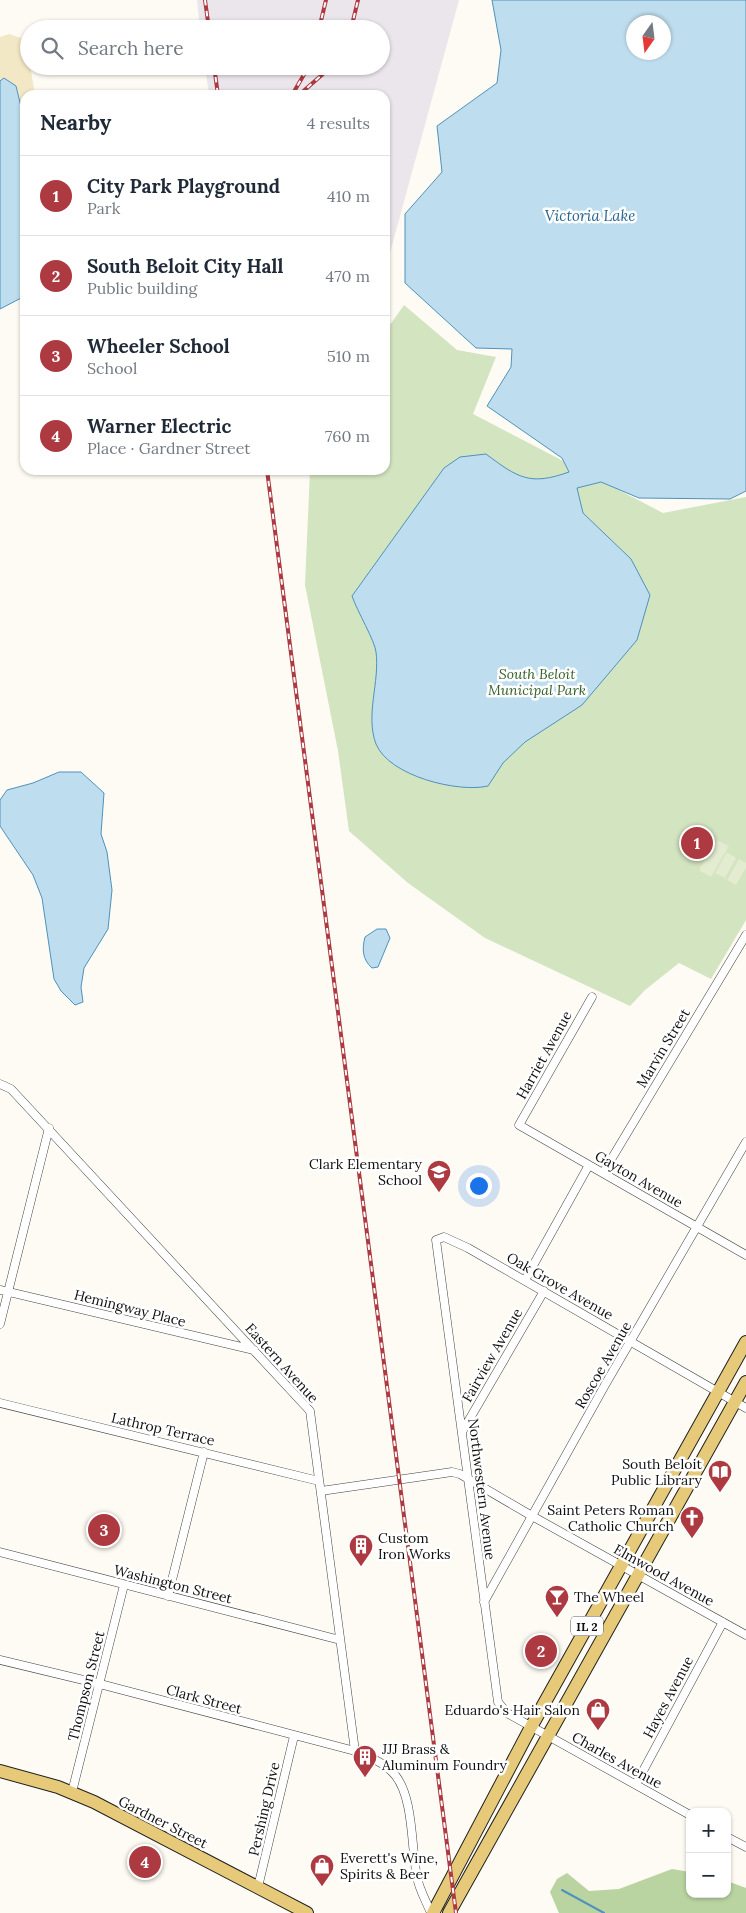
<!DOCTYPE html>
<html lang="en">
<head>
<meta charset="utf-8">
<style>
	:root { --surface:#fff; --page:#f6f6f7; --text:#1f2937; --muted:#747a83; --line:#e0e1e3; --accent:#ad3941 }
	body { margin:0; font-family:Lora,serif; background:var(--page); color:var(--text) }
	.controls { position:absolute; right:15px; bottom:15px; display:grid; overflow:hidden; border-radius:10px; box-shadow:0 1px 4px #0004 }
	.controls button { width:45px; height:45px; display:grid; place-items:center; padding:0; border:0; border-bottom:1px solid var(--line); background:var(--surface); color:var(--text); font:25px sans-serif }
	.compass { position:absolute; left:626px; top:15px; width:45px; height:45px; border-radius:50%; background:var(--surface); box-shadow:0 1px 4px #0004; rotate:194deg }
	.you { position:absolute; left:478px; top:1185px; width:18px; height:18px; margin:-12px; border:4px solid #fff; border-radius:50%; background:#1a73e8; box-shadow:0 0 0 8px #1a73e833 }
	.badge { display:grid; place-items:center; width:32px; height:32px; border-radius:50%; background:var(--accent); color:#fff; font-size:16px; font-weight:700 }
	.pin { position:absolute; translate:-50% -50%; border:2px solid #fff; box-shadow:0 1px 5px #0006 }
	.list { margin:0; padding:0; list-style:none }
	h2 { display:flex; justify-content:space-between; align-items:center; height:65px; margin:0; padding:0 20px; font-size:21px }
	h2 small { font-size:16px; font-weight:400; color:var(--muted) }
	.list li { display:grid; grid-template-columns:32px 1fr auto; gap:15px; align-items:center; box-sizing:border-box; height:80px; padding:0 20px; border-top:1px solid var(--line) }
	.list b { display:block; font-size:19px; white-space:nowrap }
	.list p { margin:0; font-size:16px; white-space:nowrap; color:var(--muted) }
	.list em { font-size:16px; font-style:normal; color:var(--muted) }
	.icon { flex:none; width:28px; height:28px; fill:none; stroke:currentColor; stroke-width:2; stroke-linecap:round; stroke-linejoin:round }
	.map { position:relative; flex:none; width:746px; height:1913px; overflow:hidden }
	.search { position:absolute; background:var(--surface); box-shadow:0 1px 4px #0004; left:20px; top:20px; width:370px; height:55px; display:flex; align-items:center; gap:12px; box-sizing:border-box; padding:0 18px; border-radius:28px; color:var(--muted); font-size:19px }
	.panel { position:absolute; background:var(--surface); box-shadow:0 1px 4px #0004; left:20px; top:90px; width:370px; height:385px; border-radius:15px }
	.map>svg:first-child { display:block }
	.industrial { fill:#ebe5ec }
	.green { fill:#d3e4c0 }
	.forest { fill:#b9d3a1 }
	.sand { fill:#f3e8c5 }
	.pitch { fill:#e3ecd0 }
	.water { fill:#beddee; stroke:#4e92bc; fill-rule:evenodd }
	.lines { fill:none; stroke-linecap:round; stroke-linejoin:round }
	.stream { stroke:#4e92bc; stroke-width:2 }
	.minor-casing { stroke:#424242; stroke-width:9 }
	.primary-casing { stroke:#202020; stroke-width:14 }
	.minor { stroke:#fff; stroke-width:8 }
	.primary { stroke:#e7ca79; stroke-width:12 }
	.rail-casing { stroke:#ad3941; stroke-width:4 }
	.rail { stroke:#fff; stroke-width:2; stroke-dasharray:5.5; stroke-linecap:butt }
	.labels { text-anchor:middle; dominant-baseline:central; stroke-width:5; stroke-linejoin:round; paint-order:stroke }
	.shield { fill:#fff; stroke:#575757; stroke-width:1 }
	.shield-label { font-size:12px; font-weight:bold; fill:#0f0f0f }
	.park-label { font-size:14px; font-style:italic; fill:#345f27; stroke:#fff }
	.street-label { font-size:14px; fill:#0f0f0f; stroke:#fff }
	.poi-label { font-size:14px; fill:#0f0f0f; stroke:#fff; text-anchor:end }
	.water-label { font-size:15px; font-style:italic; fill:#286591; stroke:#fff }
</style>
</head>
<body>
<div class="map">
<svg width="746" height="1913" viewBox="0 0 746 1913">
	<rect width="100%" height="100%" fill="#fdfbf3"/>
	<path class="industrial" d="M197 0H459L385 271V95H209L205 66H381V29H200Z"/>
	<path class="green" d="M404 305 457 350 496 357 473 414 663 513 746 497V920L711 979 679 963 645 990 630 1006 485 938 408 883 349 831 338 751 305 585 310 470H385V332Z"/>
	<path class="forest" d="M672 1869 690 1872V1894H727V1881L746 1888V1913H559L550 1892 557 1879 567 1873 589 1891 619 1889Z"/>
	<path class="sand" d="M9 34 21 38 29 59 35 95H25V123L16 86 0 81V37Z"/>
	<path class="pitch" d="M717 840 729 846 711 877 700 871V868Z
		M727 852 736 858 725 878 715 873Z
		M739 859 746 863V868L736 885 727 880Z"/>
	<path class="water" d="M492 0H746V491L730 499 639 498 601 482 577 488 583 513 631 559 650 595 637 640 582 705 525 742 503 763 488 786C458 793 389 776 376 744 365 715 380 682 376 652 375 641 357 611 352 596L444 468 460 457 486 454C518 478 530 486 569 472L562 458 487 406 511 367 512 349 476 348 405 283V214L442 172 437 126 497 83 501 50ZM634 22H664V52H634Z
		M4 78 16 86 25 123V296L0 309V81Z
		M59 772H81L104 793 101 834 107 852 112 890 108 929 84 968 81 987 83 1002 75 1005 61 991 54 979 42 898 33 875 0 826V800L7 790 33 783Z
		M377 929H386L390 938 378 967 372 968C362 959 362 949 365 937Z"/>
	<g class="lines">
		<path class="stream" d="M562 1890 604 1913"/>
		<defs>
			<path id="minor" d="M592 997 519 1125 746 1255
				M0 1084 11 1089 310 1411 355 1751
				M603 1173 746 935
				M525 1280 589 1165
				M0 1290 254 1350
				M0 1324 49 1128
				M0 1403 319 1481
				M462 1432 544 1291
				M321 1491 452 1472 460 1474 532 1516 746 1635
				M0 1552 340 1640
				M168 1596 204 1452
				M484 1602 605 1385 746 1142
				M0 1660 100 1684 355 1751C370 1757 385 1763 395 1775 414 1798 411 1848 417 1877 419 1889 426 1901 431 1913
				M636 1784 723 1622
				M72 1792 124 1585
				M690 1815 507 1713 498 1702 436 1240 444 1237 468 1248 746 1408
				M727 1837 746 1847
				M258 1887 294 1736"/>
			<path id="primary" d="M0 1771 58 1787 94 1802 307 1913
				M433 1913 531 1727 746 1342
				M449 1913 746 1382"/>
		</defs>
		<use href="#minor" class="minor-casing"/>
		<use href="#primary" class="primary-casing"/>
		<use href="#minor" class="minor"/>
		<use href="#primary" class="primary"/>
		<defs>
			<path id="rail" d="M205 0 209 29
				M319 29 326 0
				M351 29 358 0
				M214 66 218 95
				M292 95 309 66
				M299 95 332 66
				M267 470 456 1913"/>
		</defs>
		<use href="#rail" class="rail-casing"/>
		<use href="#rail" class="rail"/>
	</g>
	<defs>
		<symbol id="school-pin" viewBox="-11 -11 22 30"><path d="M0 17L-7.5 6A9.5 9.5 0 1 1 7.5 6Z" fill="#ad3941" stroke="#fff"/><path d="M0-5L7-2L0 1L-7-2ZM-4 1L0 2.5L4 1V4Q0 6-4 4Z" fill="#fff"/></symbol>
		<symbol id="library-pin" viewBox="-11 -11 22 30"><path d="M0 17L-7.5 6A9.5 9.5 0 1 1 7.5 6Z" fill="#ad3941" stroke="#fff"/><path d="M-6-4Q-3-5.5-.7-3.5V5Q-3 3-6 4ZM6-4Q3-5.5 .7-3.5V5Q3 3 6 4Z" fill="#fff"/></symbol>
		<symbol id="church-pin" viewBox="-11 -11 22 30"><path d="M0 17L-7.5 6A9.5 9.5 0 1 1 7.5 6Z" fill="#ad3941" stroke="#fff"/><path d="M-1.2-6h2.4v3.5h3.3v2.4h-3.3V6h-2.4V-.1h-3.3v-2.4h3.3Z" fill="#fff"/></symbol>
		<symbol id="building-pin" viewBox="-11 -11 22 30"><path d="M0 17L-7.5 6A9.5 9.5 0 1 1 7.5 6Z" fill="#ad3941" stroke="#fff"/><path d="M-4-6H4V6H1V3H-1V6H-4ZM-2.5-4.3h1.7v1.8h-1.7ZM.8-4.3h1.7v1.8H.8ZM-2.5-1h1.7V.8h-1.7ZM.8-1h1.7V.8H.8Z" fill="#fff"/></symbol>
		<symbol id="bar-pin" viewBox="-11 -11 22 30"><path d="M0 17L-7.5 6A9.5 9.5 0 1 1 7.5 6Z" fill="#ad3941" stroke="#fff"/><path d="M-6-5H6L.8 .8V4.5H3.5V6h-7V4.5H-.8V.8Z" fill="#fff"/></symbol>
		<symbol id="shop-pin" viewBox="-11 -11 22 30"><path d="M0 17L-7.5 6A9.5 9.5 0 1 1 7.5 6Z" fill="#ad3941" stroke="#fff"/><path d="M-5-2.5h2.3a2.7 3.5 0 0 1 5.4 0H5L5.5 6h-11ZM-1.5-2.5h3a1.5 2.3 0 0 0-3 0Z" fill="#fff"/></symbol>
	</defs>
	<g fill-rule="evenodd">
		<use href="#school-pin" x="425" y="1158" width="28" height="38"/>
		<use href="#library-pin" x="706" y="1458" width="28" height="38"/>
		<use href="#church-pin" x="678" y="1504" width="28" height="38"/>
		<use href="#building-pin" x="347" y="1532" width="28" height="38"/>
		<use href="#bar-pin" x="543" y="1583" width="28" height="38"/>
		<use href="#shop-pin" x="584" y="1696" width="28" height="38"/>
		<use href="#building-pin" x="351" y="1743" width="28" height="38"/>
		<use href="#shop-pin" x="308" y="1852" width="28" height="38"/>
	</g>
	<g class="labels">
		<rect class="shield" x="571" y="1616.5" width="32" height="19" rx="4"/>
		<g class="shield-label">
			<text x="587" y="1626">IL 2</text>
		</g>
		<g class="park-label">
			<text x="537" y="674">South Beloit<tspan x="537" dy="16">Municipal Park</tspan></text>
		</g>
		<g class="street-label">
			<text transform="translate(663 1048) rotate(-59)">Marvin Street</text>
			<text transform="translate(544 1055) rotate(-61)">Harriet Avenue</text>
			<text transform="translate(639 1179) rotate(30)">Gayton Avenue</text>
			<text transform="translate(560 1286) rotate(30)">Oak Grove Avenue</text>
			<text transform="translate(130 1308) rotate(14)">Hemingway Place</text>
			<text transform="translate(492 1355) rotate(-60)">Fairview Avenue</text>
			<text transform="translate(282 1363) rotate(48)">Eastern Avenue</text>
			<text transform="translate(603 1365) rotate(-60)">Roscoe Avenue</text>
			<text transform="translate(163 1429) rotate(13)">Lathrop Terrace</text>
			<text transform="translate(482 1489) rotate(83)">Northwestern Avenue</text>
			<text transform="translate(664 1575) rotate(29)">Elmwood Avenue</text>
			<text transform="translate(173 1584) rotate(14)">Washington Street</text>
			<text transform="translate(86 1686) rotate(-76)">Thompson Street</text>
			<text transform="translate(668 1697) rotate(-62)">Hayes Avenue</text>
			<text transform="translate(204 1699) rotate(15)">Clark Street</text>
			<text transform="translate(617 1760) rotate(29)">Charles Avenue</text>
			<text transform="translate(264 1809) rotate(-77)">Pershing Drive</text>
			<text transform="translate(163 1822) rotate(27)">Gardner Street</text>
		</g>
		<g class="poi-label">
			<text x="422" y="1164">Clark Elementary<tspan x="422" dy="16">School</tspan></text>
			<text x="702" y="1464">South Beloit<tspan x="702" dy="16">Public Library</tspan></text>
			<text x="674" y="1510">Saint Peters Roman<tspan x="674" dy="16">Catholic Church</tspan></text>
			<text x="378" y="1538" text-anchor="start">Custom<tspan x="378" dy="16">Iron Works</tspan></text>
			<text x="574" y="1597" text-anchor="start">The Wheel</text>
			<text x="580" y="1710">Eduardo's Hair Salon</text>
			<text x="382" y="1749" text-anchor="start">JJJ Brass &amp;<tspan x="382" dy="16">Aluminum Foundry</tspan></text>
			<text x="340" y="1858" text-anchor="start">Everett's Wine,<tspan x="340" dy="16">Spirits &amp; Beer</tspan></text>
		</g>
		<g class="water-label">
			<text x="590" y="215">Victoria Lake</text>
		</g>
	</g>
</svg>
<div class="controls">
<button>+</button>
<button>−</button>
</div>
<svg class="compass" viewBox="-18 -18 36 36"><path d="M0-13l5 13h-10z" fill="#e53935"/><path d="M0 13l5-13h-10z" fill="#747a83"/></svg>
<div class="you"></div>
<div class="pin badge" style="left:697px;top:843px">1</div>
<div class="pin badge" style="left:541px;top:1651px">2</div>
<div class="pin badge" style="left:104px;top:1530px">3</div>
<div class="pin badge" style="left:145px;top:1862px">4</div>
<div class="search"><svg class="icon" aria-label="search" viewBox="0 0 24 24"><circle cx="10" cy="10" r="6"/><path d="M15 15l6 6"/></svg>Search here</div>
<section class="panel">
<h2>Nearby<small>4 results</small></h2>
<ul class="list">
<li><span class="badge">1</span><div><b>City Park Playground</b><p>Park</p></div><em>410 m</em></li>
<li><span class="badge">2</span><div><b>South Beloit City Hall</b><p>Public building</p></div><em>470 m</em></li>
<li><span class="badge">3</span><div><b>Wheeler School</b><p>School</p></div><em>510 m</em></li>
<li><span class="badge">4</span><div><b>Warner Electric</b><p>Place · Gardner Street</p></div><em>760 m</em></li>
</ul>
</section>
</div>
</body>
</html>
